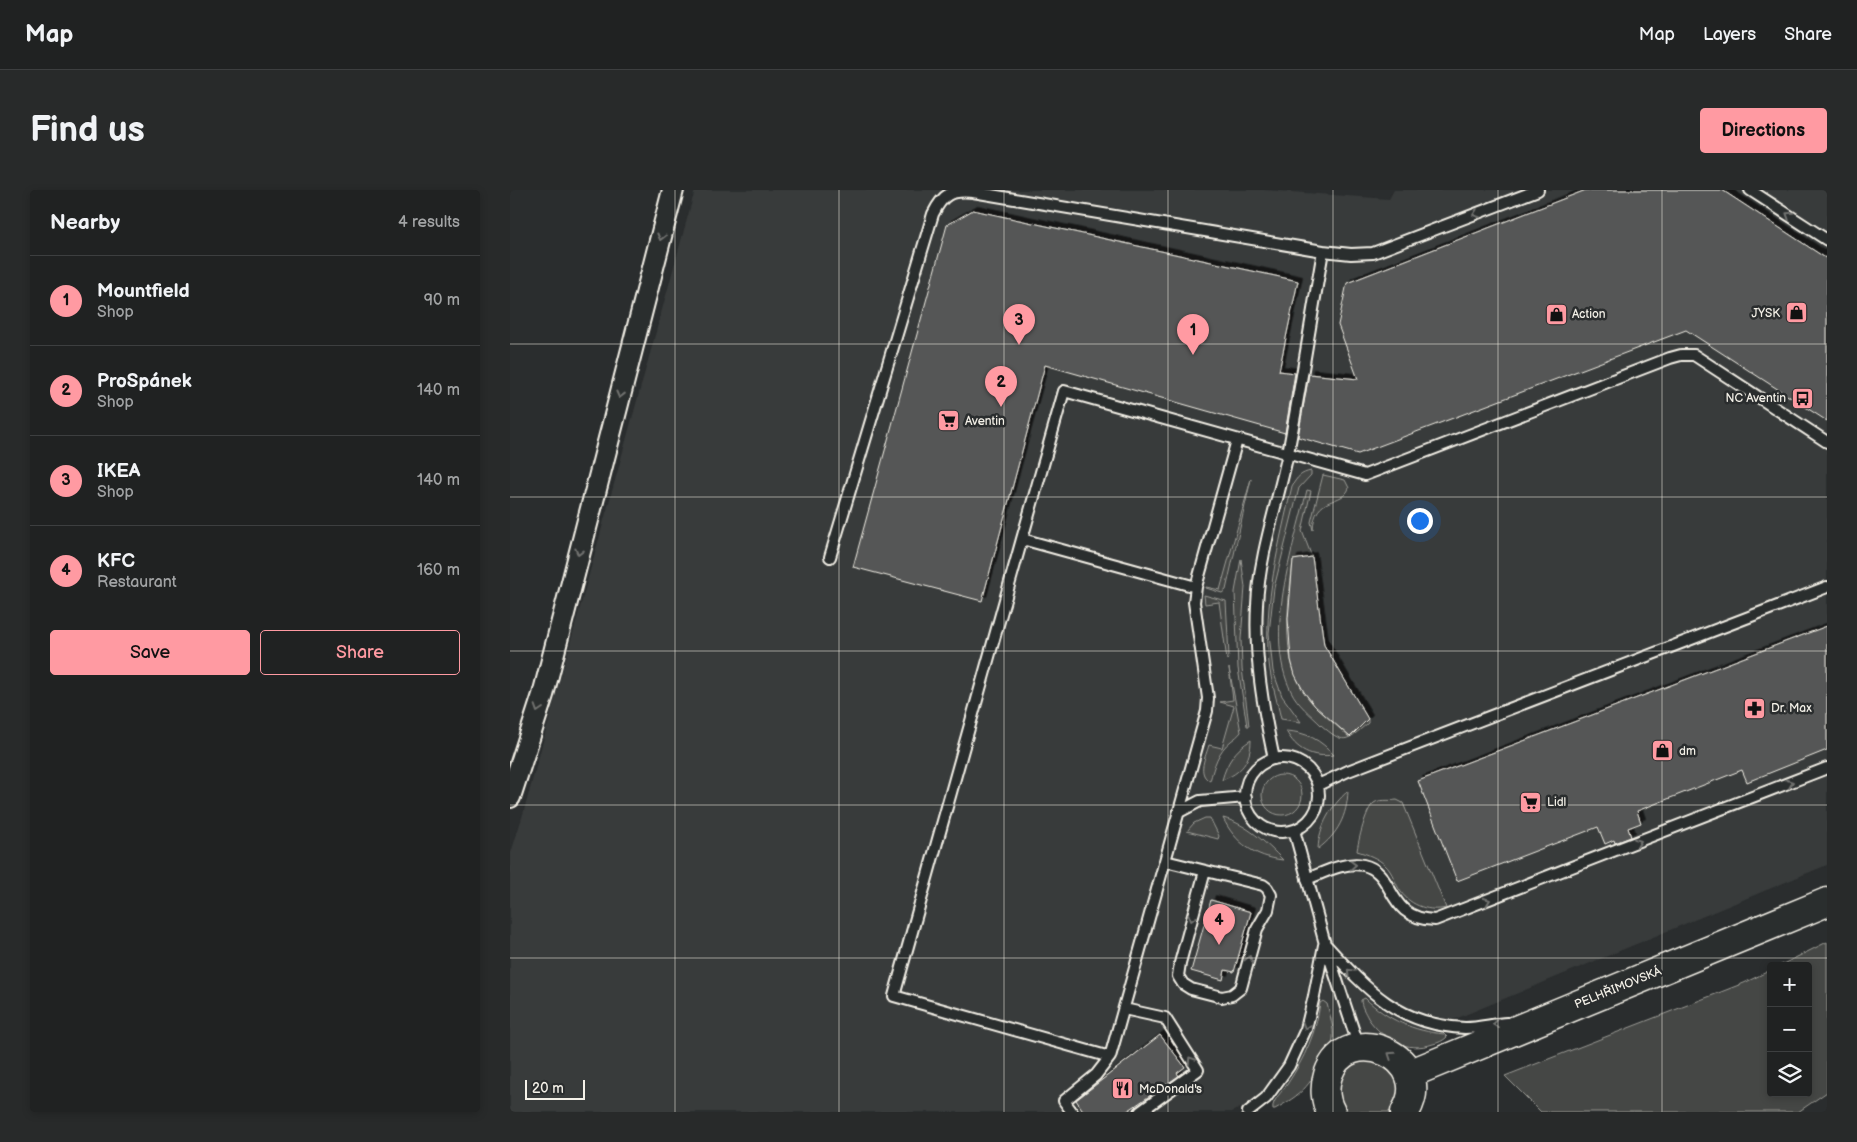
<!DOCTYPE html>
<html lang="en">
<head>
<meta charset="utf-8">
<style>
	:root { --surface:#202222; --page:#282a2a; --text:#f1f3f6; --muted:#a2a4a5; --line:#3d3f40; --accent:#ff9aa2 }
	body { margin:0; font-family:"Balsamiq Sans",sans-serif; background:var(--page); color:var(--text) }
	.controls { position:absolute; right:15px; bottom:15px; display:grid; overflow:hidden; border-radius:5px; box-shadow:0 2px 8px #0003 }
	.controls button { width:45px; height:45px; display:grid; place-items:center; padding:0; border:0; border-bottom:1px solid var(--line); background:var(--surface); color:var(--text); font:25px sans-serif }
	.scale { position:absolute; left:15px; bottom:12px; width:60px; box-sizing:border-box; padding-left:5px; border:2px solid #f4f1e8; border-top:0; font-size:14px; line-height:18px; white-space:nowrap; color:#f4f1e8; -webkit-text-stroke:4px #2a2d2e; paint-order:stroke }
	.you { position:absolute; left:909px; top:330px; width:18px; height:18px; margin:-12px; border:4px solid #fff; border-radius:50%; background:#1a73e8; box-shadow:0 0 0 8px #1a73e833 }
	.badge { display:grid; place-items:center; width:32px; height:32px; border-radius:50%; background:var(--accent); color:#111; font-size:16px; font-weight:700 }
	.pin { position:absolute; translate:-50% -41px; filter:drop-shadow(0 1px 2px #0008) }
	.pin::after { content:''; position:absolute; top:26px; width:18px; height:15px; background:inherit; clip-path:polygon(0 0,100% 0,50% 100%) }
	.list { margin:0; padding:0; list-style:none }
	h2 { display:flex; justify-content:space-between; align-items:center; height:65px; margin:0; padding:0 20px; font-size:21px }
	h2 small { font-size:16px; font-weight:400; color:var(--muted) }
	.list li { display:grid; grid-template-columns:32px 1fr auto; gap:15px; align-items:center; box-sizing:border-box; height:90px; padding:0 20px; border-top:1px solid var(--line) }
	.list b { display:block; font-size:19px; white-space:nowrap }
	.list p { margin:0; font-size:16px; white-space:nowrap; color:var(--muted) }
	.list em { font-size:16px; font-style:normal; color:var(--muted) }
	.actions { display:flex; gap:10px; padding:15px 20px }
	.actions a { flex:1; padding:11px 0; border:1px solid var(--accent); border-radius:5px; text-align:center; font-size:18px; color:var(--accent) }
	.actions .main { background:var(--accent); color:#111 }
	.icon { flex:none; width:28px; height:28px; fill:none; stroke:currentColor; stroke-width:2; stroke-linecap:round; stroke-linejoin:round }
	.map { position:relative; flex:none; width:1317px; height:922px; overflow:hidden; border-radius:5px }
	header { display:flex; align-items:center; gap:30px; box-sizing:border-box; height:70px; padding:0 25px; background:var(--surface); border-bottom:1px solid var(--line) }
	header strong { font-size:24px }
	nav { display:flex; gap:28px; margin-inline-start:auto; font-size:18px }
	.intro { display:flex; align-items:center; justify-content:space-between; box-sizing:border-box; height:120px; padding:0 30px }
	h1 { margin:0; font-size:35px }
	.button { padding:12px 22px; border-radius:5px; background:var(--accent); color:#111; font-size:18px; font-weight:700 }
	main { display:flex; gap:30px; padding:0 30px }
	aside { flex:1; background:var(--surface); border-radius:5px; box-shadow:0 2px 8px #0003 }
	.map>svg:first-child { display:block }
	.built { fill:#373a3a }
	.green { fill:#444645; stroke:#9c9c96 }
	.building { fill:#555756; stroke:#f4f1e8; filter:url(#shadow) }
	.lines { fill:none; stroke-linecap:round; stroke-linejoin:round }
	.service-casing { stroke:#f4f1e8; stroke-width:14 }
	.minor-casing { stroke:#f4f1e8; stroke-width:24 }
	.secondary-casing { stroke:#f4f1e8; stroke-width:31 }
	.service { stroke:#2a2d2e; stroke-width:10 }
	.minor { stroke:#2a2d2e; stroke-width:20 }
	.secondary { stroke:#2a2d2e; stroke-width:28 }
	.oneway { stroke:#71726f }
	.grid { fill:none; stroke:#f4f1e8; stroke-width:1; stroke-opacity:0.55 }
	.labels { text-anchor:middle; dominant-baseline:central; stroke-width:5; stroke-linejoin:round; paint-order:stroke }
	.poi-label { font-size:12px; fill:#f4f1e8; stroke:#2a2d2e; text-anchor:start }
	.street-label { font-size:12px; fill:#f4f1e8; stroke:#2a2d2e }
</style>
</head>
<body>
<header>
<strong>Map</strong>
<nav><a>Map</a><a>Layers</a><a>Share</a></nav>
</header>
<div class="intro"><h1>Find us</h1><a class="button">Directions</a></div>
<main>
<aside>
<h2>Nearby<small>4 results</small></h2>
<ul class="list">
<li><span class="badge">1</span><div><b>Mountfield</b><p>Shop</p></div><em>90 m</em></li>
<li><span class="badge">2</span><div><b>ProSpánek</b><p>Shop</p></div><em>140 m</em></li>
<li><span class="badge">3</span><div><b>IKEA</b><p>Shop</p></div><em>140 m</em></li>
<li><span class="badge">4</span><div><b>KFC</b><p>Restaurant</p></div><em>160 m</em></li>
</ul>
<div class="actions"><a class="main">Save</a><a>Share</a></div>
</aside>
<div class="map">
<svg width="1317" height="922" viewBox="0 0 1317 922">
	<defs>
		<filter id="shadow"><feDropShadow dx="4.5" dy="-4.5" stdDeviation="0" flood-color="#0009"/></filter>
	</defs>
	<rect width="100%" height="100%" fill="#2a2d2e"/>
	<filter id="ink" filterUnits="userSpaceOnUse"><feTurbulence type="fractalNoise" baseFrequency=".02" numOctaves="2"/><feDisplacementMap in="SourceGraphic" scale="10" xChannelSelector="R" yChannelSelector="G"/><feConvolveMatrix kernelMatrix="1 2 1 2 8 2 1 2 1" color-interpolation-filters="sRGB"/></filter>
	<g filter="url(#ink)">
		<path class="built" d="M185 0H754L879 9 884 0H1317V675L721 922H0V666L13 624Z"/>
		<path class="green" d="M801 281V285L789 298 764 398 759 443 763 481 772 506 791 532 771 529C767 510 761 492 759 473 753 413 769 354 782 296 787 287 791 283 801 281Z
			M813 285 835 290 839 298C833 316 804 304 803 340L801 332Z
			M741 289 716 400 712 403 696 398V397L710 400Z
			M797 300 801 301 792 341 802 367 783 370C778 419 767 477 805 516 816 527 828 537 839 547L858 529V533C836 552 834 555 811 535 801 525 787 514 781 501 753 445 783 358 797 300Z
			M731 369 735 397 731 449 732 478 739 536H737L728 478 725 402Z
			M694 405 716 411 719 466 717 470 709 412 695 414Z
			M719 478 731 542C728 546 725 548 721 551 708 561 704 576 700 591 686 584 696 566 699 555L712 558 724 516 710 512 723 510Z
			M776 541C796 542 811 550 824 565 802 568 786 560 776 541Z
			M741 550C741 571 731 583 712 590 717 572 725 560 741 550Z
			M752 605a20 20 0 1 1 40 0a20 20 0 1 1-40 0Z
			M838 601C837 626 828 644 808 659 809 636 821 616 838 601Z
			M887 610 893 613 936 718C920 722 901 716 891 702 885 694 883 682 875 675 868 668 857 664 847 661 848 652 856 618 864 613 869 609 880 611 887 610Z
			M695 628H700L709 646 708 649 677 641 684 633Z
			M713 628C737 634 756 653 773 670 745 667 725 653 713 628Z
			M1317 752V902L1288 922H1031L995 886 1234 793 1261 780V903H1298V776H1269Z
			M855 808C877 830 904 841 934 844L937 847C933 851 928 853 923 854 897 863 873 850 858 828 855 822 851 816 851 810Z
			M813 811 817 814C820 825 824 838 823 849 822 857 817 864 813 870 798 898 792 904 765 919H763C761 911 774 900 778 893 794 869 807 841 810 813Z
			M860 869C865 871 871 873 876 875 891 886 892 910 879 922H838C816 901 833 873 860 869Z"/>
		<path class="building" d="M1076 0H1212L1317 69V231L1176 140 848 264 788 247 799 184 848 189 828 135 837 93Z
			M463 20 788 91 769 181 785 183 775 243 535 175 472 411 343 377 437 35Z
			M802 367 814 455 858 529 840 547 805 516 794 502 785 485 781 470 778 429 783 370Z
			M1317 436V560L1237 592 1232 580 1127 621 1131 633 1118 638 1121 647 1105 653 1104 650 1095 654 1088 637 947 691 908 591Z
			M701 710 741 722 724 782 715 780 713 790 681 781Z
			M650 845 675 877 667 883 669 886 616 922H574L566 910Z"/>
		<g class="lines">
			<defs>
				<path id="service" d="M1240 0 1317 50
					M727 250 686 397 512 349 554 201 855 285 1160 168 1171 165H1184L1317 252
					M512 349 384 806 600 867 697 521 698 508 684 412 686 397
					M320 367 423 24C433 4 440 0 463 2L813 61 841 64 863 63 1028 0
					M735 605a37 37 0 1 1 74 0a37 37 0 1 1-74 0Z
					M764 569C753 518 744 467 747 415 749 365 768 312 778 263 791 196 801 129 813 61
					M808 595 838 581 1317 397
					M669 622 690 611 736 607
					M784 640 815 754 849 857
					M655 671 753 695 757 698 761 705 758 720 747 739 731 798 722 805 712 807 681 799 673 794 668 786 670 773 695 681
					M797 689C813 683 835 671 853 675 887 682 874 729 925 730L1317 578
					M815 754C857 800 888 835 955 838 969 838 983 834 997 833
					M614 819 655 828 688 880 630 922
					M562 922 554 911 586 885 600 867
					M738 922 756 908 779 876 796 839 804 806 814 755"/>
				<path id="minor" d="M0 607 33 505 163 0"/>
				<path id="secondary" d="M899 884 1317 712
					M821 922C815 911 814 897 818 885 837 828 928 868 895 922"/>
			</defs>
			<use href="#service" class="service-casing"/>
			<use href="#minor" class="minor-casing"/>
			<use href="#secondary" class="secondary-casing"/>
			<use href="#service" class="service"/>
			<use href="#minor" class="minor"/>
			<use href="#secondary" class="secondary"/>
		</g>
		<defs><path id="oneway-chevron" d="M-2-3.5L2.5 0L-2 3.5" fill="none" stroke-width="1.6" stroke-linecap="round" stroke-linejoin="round" transform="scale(1.25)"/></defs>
		<g class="oneway">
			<use href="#oneway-chevron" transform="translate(966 24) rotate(159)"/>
			<use href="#oneway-chevron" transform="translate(1279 25) rotate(-147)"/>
			<use href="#oneway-chevron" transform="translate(151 47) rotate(104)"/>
			<use href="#oneway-chevron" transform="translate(110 205) rotate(104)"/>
			<use href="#oneway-chevron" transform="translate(69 362) rotate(104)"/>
			<use href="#oneway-chevron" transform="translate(28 519) rotate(108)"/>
			<use href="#oneway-chevron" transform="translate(1280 593) rotate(-21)"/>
			<use href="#oneway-chevron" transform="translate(1128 652) rotate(-21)"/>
			<use href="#oneway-chevron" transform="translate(843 675) rotate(-3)"/>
			<use href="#oneway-chevron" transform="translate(977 711) rotate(-21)"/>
			<use href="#oneway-chevron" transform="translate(682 728) rotate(105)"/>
			<use href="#oneway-chevron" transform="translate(739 769) rotate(-76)"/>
			<use href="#oneway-chevron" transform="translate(840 782) rotate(-133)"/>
			<use href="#oneway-chevron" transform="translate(986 834) rotate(173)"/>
			<use href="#oneway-chevron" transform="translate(796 836) rotate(108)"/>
			<use href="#oneway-chevron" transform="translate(881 865) rotate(-146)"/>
			<use href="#oneway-chevron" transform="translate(681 870) rotate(-123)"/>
		</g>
	</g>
	<path class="grid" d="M165 0V922M329 0V922M494 0V922M658 0V922M823 0V922M988 0V922M1152 0V922M0 154H1317M0 307H1317M0 461H1317M0 615H1317M0 768H1317"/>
	<defs>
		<symbol id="shop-square" viewBox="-11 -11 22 22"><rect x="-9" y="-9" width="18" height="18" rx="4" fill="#ff9aa2" stroke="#2a2d2e"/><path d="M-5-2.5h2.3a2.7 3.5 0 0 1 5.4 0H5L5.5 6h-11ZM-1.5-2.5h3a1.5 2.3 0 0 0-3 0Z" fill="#111"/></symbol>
		<symbol id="bus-square" viewBox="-11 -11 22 22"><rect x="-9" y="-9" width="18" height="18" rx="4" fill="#ff9aa2" stroke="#2a2d2e"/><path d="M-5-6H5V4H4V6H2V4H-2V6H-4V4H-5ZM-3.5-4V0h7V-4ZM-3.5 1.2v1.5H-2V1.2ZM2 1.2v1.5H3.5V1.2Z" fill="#111"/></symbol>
		<symbol id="supermarket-square" viewBox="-11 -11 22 22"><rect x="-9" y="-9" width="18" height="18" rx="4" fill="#ff9aa2" stroke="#2a2d2e"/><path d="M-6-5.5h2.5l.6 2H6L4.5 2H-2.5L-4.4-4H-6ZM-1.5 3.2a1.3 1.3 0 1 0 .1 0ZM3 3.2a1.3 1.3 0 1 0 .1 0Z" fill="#111"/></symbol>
		<symbol id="pharmacy-square" viewBox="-11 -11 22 22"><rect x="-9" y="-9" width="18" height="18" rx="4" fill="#ff9aa2" stroke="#2a2d2e"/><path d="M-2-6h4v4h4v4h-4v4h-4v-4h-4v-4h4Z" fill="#111"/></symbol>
		<symbol id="restaurant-square" viewBox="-11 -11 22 22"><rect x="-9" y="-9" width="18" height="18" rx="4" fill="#ff9aa2" stroke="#2a2d2e"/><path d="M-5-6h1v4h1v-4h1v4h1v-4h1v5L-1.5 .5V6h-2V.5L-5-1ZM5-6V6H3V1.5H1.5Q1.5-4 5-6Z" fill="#111"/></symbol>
	</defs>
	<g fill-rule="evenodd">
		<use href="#shop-square" x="1274" y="110" width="25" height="25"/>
		<use href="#shop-square" x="1034" y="112" width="25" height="25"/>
		<use href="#bus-square" x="1280" y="196" width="25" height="25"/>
		<use href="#supermarket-square" x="426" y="218" width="25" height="25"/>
		<use href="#pharmacy-square" x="1232" y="506" width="25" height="25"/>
		<use href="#shop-square" x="1140" y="548" width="25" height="25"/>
		<use href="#supermarket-square" x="1008" y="600" width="25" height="25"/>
		<use href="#restaurant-square" x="600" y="886" width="25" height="25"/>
	</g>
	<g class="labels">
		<g class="poi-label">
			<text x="1270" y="123" text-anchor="end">JYSK</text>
			<text x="1062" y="124">Action</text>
			<text x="1276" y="208" text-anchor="end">NC Aventin</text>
			<text x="455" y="231">Aventin</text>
			<text x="1261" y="518">Dr. Max</text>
			<text x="1169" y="561">dm</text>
			<text x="1037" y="612">Lidl</text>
			<text x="629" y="899">McDonald's</text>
		</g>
		<g class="street-label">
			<text transform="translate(1108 798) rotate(-22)">PELHŘIMOVSKÁ</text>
		</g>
	</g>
</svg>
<div class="controls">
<button>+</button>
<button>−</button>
<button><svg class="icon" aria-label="layers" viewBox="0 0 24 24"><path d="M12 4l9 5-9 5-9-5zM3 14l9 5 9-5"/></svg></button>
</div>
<div class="scale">20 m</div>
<div class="you"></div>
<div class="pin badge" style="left:683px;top:165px">1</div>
<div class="pin badge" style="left:491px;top:217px">2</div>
<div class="pin badge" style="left:509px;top:155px">3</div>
<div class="pin badge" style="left:709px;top:755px">4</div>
</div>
</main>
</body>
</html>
